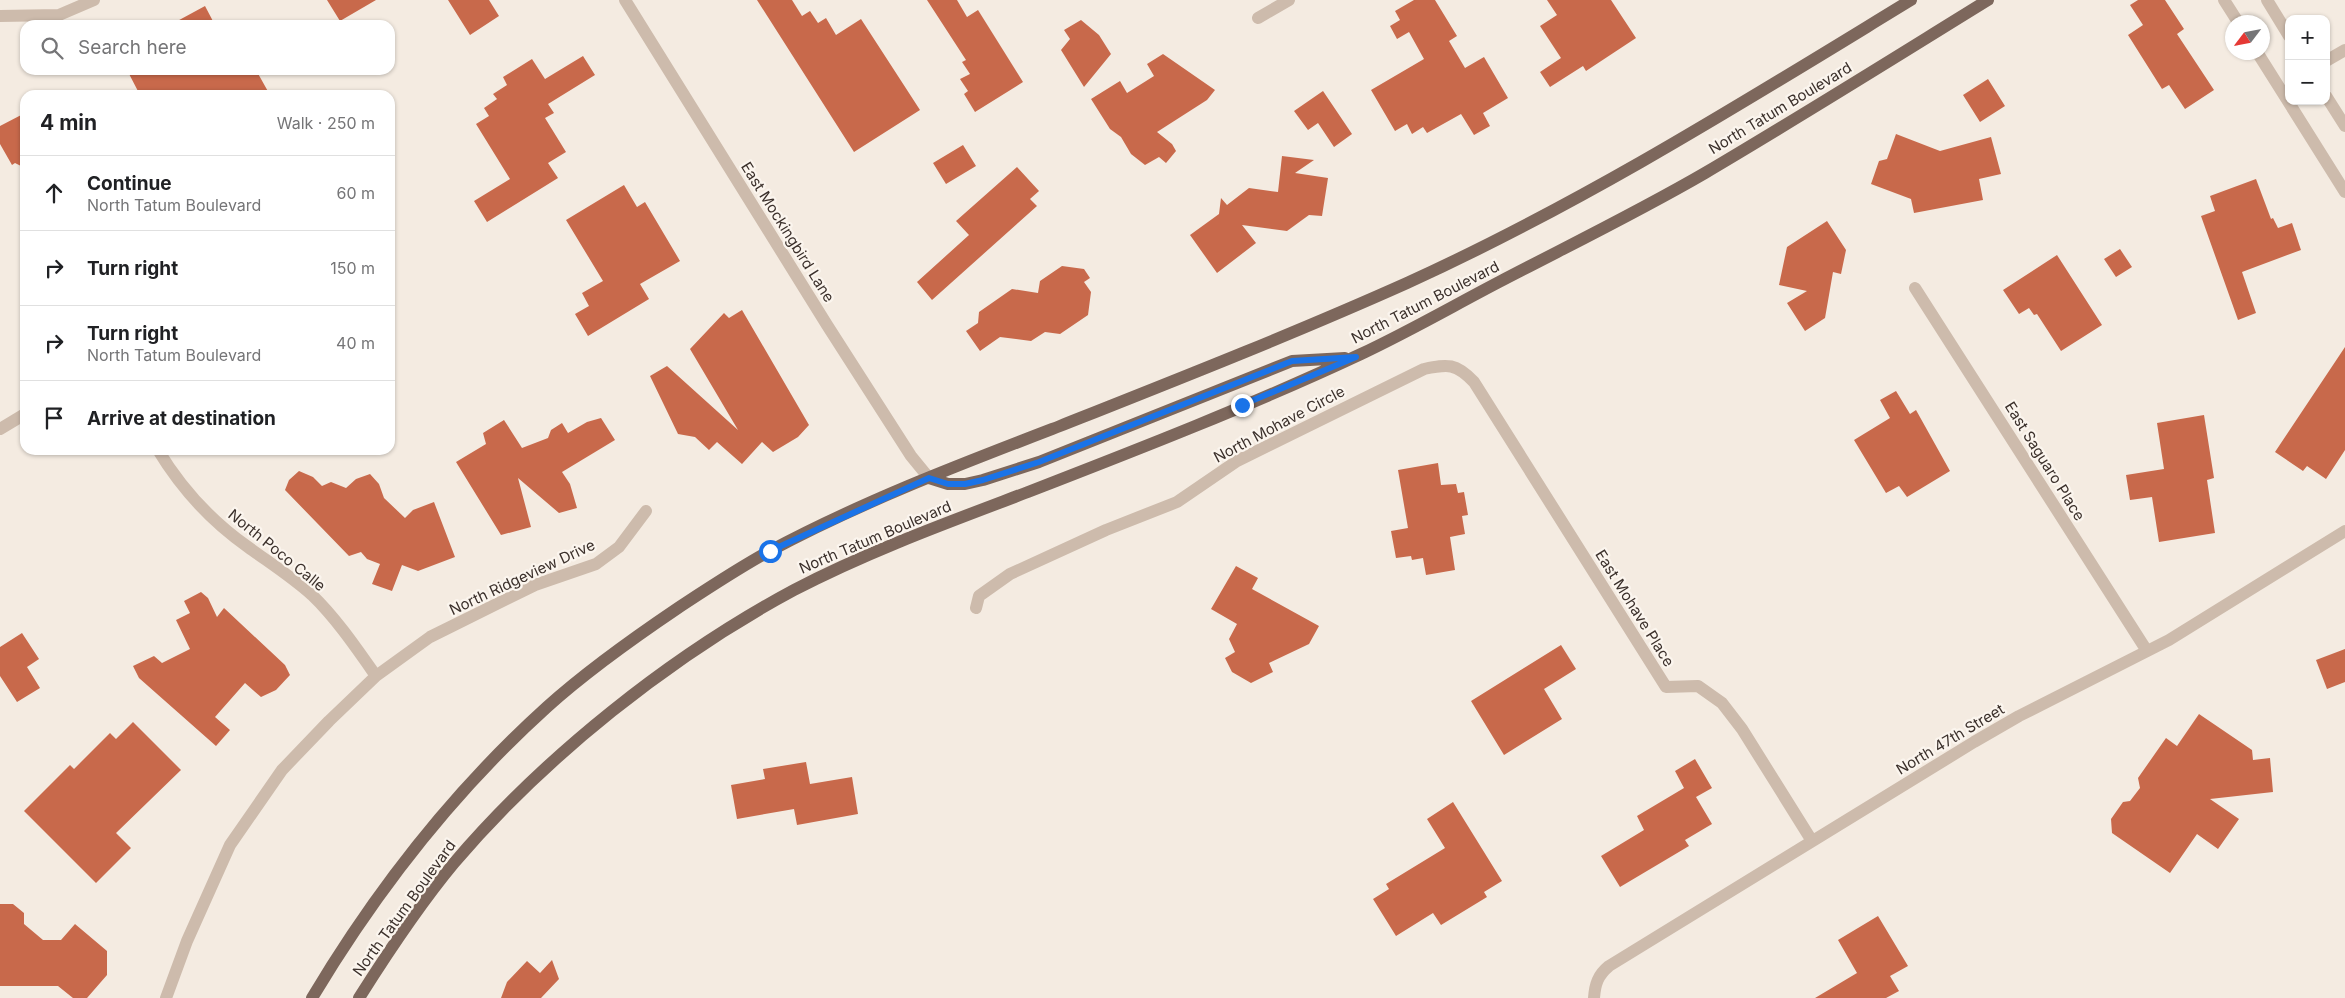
<!DOCTYPE html>
<html lang="en">
<head>
<meta charset="utf-8">
<style>
	:root { --surface:#fff; --page:#f2f2f2; --text:#202124; --muted:#757577; --line:#e0e0e0 }
	body { margin:0; font-family:Inter,sans-serif; background:var(--page); color:var(--text) }
	.controls { position:absolute; right:15px; top:15px; display:grid; overflow:hidden; border-radius:10px; box-shadow:0 1px 4px #0004 }
	.controls button { width:45px; height:45px; display:grid; place-items:center; padding:0; border:0; border-bottom:1px solid var(--line); background:var(--surface); color:var(--text); font:25px sans-serif }
	.compass { position:absolute; left:2225px; top:15px; width:45px; height:45px; border-radius:50%; background:var(--surface); box-shadow:0 1px 4px #0004; rotate:238deg }
	.stop { position:absolute; width:15px; height:15px; margin:-11px; border:4px solid #1a73e8; border-radius:50%; background:#fff }
	.stop.end { background:#1a73e8; border-color:#fff; box-shadow:0 1px 5px #0008 }
	.list { margin:0; padding:0; list-style:none }
	h2 { display:flex; justify-content:space-between; align-items:center; height:65px; margin:0; padding:0 20px; font-size:21px }
	h2 small { font-size:16px; font-weight:400; color:var(--muted) }
	.list li { display:grid; grid-template-columns:32px 1fr auto; gap:15px; align-items:center; box-sizing:border-box; height:75px; padding:0 20px; border-top:1px solid var(--line) }
	.list b { display:block; font-size:19px; white-space:nowrap }
	.list p { margin:0; font-size:16px; white-space:nowrap; color:var(--muted) }
	.list em { font-size:16px; font-style:normal; color:var(--muted) }
	.icon { flex:none; width:28px; height:28px; fill:none; stroke:currentColor; stroke-width:2; stroke-linecap:round; stroke-linejoin:round }
	.map { position:relative; flex:none; width:2345px; height:998px; overflow:hidden }
	.search { position:absolute; background:var(--surface); box-shadow:0 1px 4px #0004; left:20px; top:20px; width:375px; height:55px; display:flex; align-items:center; gap:12px; box-sizing:border-box; padding:0 18px; border-radius:15px; color:var(--muted); font-size:19px }
	.panel { position:absolute; background:var(--surface); box-shadow:0 1px 4px #0004; left:20px; top:90px; width:375px; height:365px; border-radius:15px }
	.map>svg:first-child { display:block }
	.building { fill:#c8694b }
	.lines { fill:none; stroke-linecap:round; stroke-linejoin:round }
	.minor { stroke:#cdbbac; stroke-width:12 }
	.major { stroke:#7d675c; stroke-width:12 }
	.route { stroke:#1a73e8; stroke-width:6 }
	.labels { text-anchor:middle; dominant-baseline:central; stroke-width:4.5; stroke-linejoin:round; paint-order:stroke }
	.street-label { font-size:15px; fill:#3b302b; stroke:#fbf5ee }
</style>
</head>
<body>
<div class="map">
<svg width="2345" height="998" viewBox="0 0 2345 998">
	<rect width="100%" height="100%" fill="#f4ebe1"/>
	<path class="building" d="M327 0H376L340 21Z
		M448 0H489L499 16 470 35Z
		M757 0H792L802 16 810 11 818 23 826 18 836 35 861 19 920 110 854 152Z
		M927 0H957L967 17 978 10 1023 82 975 112 964 94 968 91 960 79 970 74 962 62 966 60Z
		M1414 0H1435L1457 36 1449 41 1465 68 1484 57 1508 98 1483 113 1490 126 1474 135 1461 114 1427 133 1423 127 1412 134 1407 124 1395 131 1371 90 1424 59 1409 32 1397 39 1390 26 1400 20 1395 11Z
		M1547 0H1611L1636 38 1586 71 1583 66 1550 87 1540 72 1561 58 1540 26 1557 15Z
		M2138 0H2165L2184 29 2177 34 2214 90 2185 109 2169 85 2162 89 2128 35 2143 25 2130 5Z
		M205 6 215 25H170Z
		M1081 20 1099 35 1111 54 1084 87 1061 50 1070 39 1064 30Z
		M1163 54 1215 90 1207 100 1157 132 1172 144 1176 151 1166 163 1159 157 1145 165 1131 154 1121 137 1110 129 1091 99 1120 81 1127 93 1154 76 1147 64Z
		M583 56 595 75 548 104 554 113 545 118 566 152 548 163 558 178 487 222 474 201 510 179 476 124 489 116 484 108 497 99 493 94 507 85 503 77 532 59 545 79Z
		M127 70H256L270 95H140Z
		M1988 79 2005 106 1980 122 1963 95Z
		M1323 91 1352 134 1334 147 1318 123 1308 130 1294 111Z
		M25 113V168L15 163 12 165 0 144V126Z
		M1896 134 1940 151 1991 137 2001 174 1979 179 1983 200 1914 213 1911 199 1871 184 1879 161 1887 159Z
		M963 145 976 166 946 184 933 163Z
		M1282 156 1314 160 1295 173 1328 178 1322 216 1309 215 1287 231 1242 225 1256 243 1217 273 1190 235 1219 214 1221 198 1227 205 1249 188 1278 192Z
		M1017 167 1039 191 1030 199 1037 206 932 300 917 282 969 235 956 221Z
		M2256 179 2271 219 2273 218 2278 228 2292 223 2301 250 2242 272 2256 313 2238 320 2201 216 2215 211 2210 196Z
		M624 185 637 207 645 202 680 261 640 284 649 299 588 336 575 314 589 306 582 293 603 281 566 220Z
		M1827 221 1846 250 1841 274 1833 272 1825 318 1805 331 1787 303 1807 291 1779 285 1787 247Z
		M2120 249 2132 267 2116 277 2104 259Z
		M2057 255 2102 325 2061 351 2037 314 2034 315 2029 308 2019 314 2003 290Z
		M1062 266 1084 269 1090 278 1084 282 1091 292 1088 315 1060 334 1045 332 1031 341 1000 337 980 351 966 331 978 323 979 312 1012 289 1038 293 1040 281Z
		M742 310 809 425 798 437 773 452 762 442 742 464 717 442 709 450 695 437 678 434 650 376 667 366 738 430 690 349 724 313 729 318Z
		M2345 347V450L2326 479 2307 466 2303 471 2275 452Z
		M1896 391 1910 414 1916 410 1950 471 1907 497 1899 486 1886 493 1854 440 1890 418 1880 400Z
		M2204 415 2214 478 2207 480 2215 533 2159 542 2152 497 2130 500 2126 475 2164 469 2157 423Z
		M601 418 615 440 562 472 570 484 577 508 559 513 518 478 531 527 501 535 456 462 486 444 483 433 504 420 522 448 548 438 551 430 562 423 568 433 587 422Z
		M1438 463 1441 485 1456 484 1458 493 1464 492 1468 515 1462 516 1465 534 1450 537 1455 570 1426 575 1423 558 1412 560 1411 556 1396 558 1391 531 1408 528 1398 470Z
		M299 471 313 477 322 486 331 482 346 488 356 479 370 474 379 484 384 498 405 518 413 510 434 502 455 557 418 571 402 565 392 591 372 584 380 564 367 559 361 552 349 556 285 490 289 480Z
		M1236 566 1258 578 1252 589 1319 626 1309 644 1269 663 1273 672 1251 683 1232 672 1225 658 1235 652 1229 639 1237 624 1211 609Z
		M201 592 208 598 217 617 224 608 285 665 290 675 276 690 261 697 245 683 215 717 230 730 216 746 139 678 133 666 154 656 162 663 190 649 176 620 190 613 184 601Z
		M22 633 39 659 27 667 40 688 17 702 0 676V647Z
		M1561 645 1576 669 1544 689 1562 719 1504 755 1471 701Z
		M2345 649V682L2327 689 2316 660Z
		M2199 714 2252 750 2253 760 2270 758 2273 792 2210 799 2239 819 2218 849 2197 834 2170 873 2112 833 2111 819 2123 802 2130 801 2140 788 2138 778 2166 738 2177 746Z
		M133 722 181 770 116 833 131 848 96 883 24 811 70 765 74 769 110 733 116 739Z
		M1695 759 1712 788 1696 797 1712 824 1685 840 1689 846 1620 887 1601 856 1644 830 1637 816 1684 788 1675 771Z
		M806 762 810 784 852 777 858 814 797 825 794 809 737 819 731 785 765 779 763 769Z
		M1453 802 1502 881 1484 892 1487 897 1441 925 1433 913 1396 936 1373 899 1389 889 1386 884 1445 848 1427 819Z
		M0 904H13L24 913V924L43 940H61L75 924 107 951V975L87 998H73L58 986H0Z
		M1878 916 1908 966 1890 976 1899 991 1886 998H1815L1857 973 1838 940Z
		M552 960 559 979 541 998H501L507 982 527 961 540 973Z"/>
	<g class="lines">
		<path class="minor" d="M625 0 827 325 911 456 929 478
			M2224 0 2238 22
			M2267 0 2289 36
			M0 16 59 15 94 0
			M1258 18 1289 0
			M2257 52 2345 192
			M2326 61 2345 50
			M2326 96 2345 126
			M1915 288 2147 651
			M0 429 25 414
			M158 450C181 488 211 521 248 547 270 563 292 577 312 595 336 618 357 649 376 676
			M976 608 979 596 1010 574 1106 530 1177 502 1237 461 1424 369C1448 364 1456 363 1474 382L1666 687 1698 686 1722 703 1742 729 1812 841
			M166 998 187 941 230 845 282 770 329 721 376 676 430 637 535 585 596 564 619 547 646 511
			M1594 998C1595 984 1598 975 1609 966L1974 742 2019 716 2169 640 2345 531"/>
		<path class="major" d="M929 478 948 484H965L983 480 1039 462 1292 361 1345 358
			M312 998C376 891 454 791 547 707 588 670 632 639 678 608 707 589 737 569 768 552 861 502 961 464 1060 426 1176 380 1293 334 1407 283 1583 203 1747 100 1911 0
			M359 998C388 952 419 905 454 863 545 756 671 656 794 590 869 551 949 522 1028 492 1139 449 1252 405 1361 354 1408 332 1453 306 1499 282 1568 246 1638 212 1705 173 1800 117 1894 58 1988 0"/>
	</g>
	<g class="lines">
		<path class="route" d="M770 551 929 478 948 484H965L983 480 1039 462 1292 361 1356 357 1242 405"/>
	</g>
	<g class="labels">
		<g class="street-label">
			<text transform="translate(1780 108) rotate(-31)">North Tatum Boulevard</text>
			<text transform="translate(788 232) rotate(58)">East Mockingbird Lane</text>
			<text transform="translate(1425 302) rotate(-27)">North Tatum Boulevard</text>
			<text transform="translate(1279 424) rotate(-28)">North Mohave Circle</text>
			<text transform="translate(2045 461) rotate(58)">East Saguaro Place</text>
			<text transform="translate(875 537) rotate(-23)">North Tatum Boulevard</text>
			<text transform="translate(277 550) rotate(39)">North Poco Calle</text>
			<text transform="translate(522 577) rotate(-25)">North Ridgeview Drive</text>
			<text transform="translate(1635 608) rotate(58)">East Mohave Place</text>
			<text transform="translate(1950 739) rotate(-31)">North 47th Street</text>
			<text transform="translate(404 908) rotate(-54)">North Tatum Boulevard</text>
		</g>
	</g>
</svg>
<div class="controls">
<button>+</button>
<button>−</button>
</div>
<svg class="compass" viewBox="-18 -18 36 36"><path d="M0-13l5 13h-10z" fill="#e53935"/><path d="M0 13l5-13h-10z" fill="#757577"/></svg>
<div class="stop" style="left:770px;top:551px"></div>
<div class="stop end" style="left:1242px;top:405px"></div>
<div class="search"><svg class="icon" aria-label="search" viewBox="0 0 24 24"><circle cx="10" cy="10" r="6"/><path d="M15 15l6 6"/></svg>Search here</div>
<section class="panel">
<h2>4 min<small>Walk · 250 m</small></h2>
<ul class="list">
<li><svg class="icon" aria-label="ahead" viewBox="0 0 24 24"><path d="M12 20V5M6 11l6-6 6 6"/></svg><div><b>Continue</b><p>North Tatum Boulevard</p></div><em>60 m</em></li>
<li><svg class="icon" aria-label="right" viewBox="0 0 24 24"><path d="M7 20v-9h11M14 6l5 5-5 5"/></svg><div><b>Turn right</b></div><em>150 m</em></li>
<li><svg class="icon" aria-label="right" viewBox="0 0 24 24"><path d="M7 20v-9h11M14 6l5 5-5 5"/></svg><div><b>Turn right</b><p>North Tatum Boulevard</p></div><em>40 m</em></li>
<li><svg class="icon" aria-label="arrive" viewBox="0 0 24 24"><path d="M6 21V4h12l-3 4 3 4H6"/></svg><div><b>Arrive at destination</b></div></li>
</ul>
</section>
</div>
</body>
</html>
